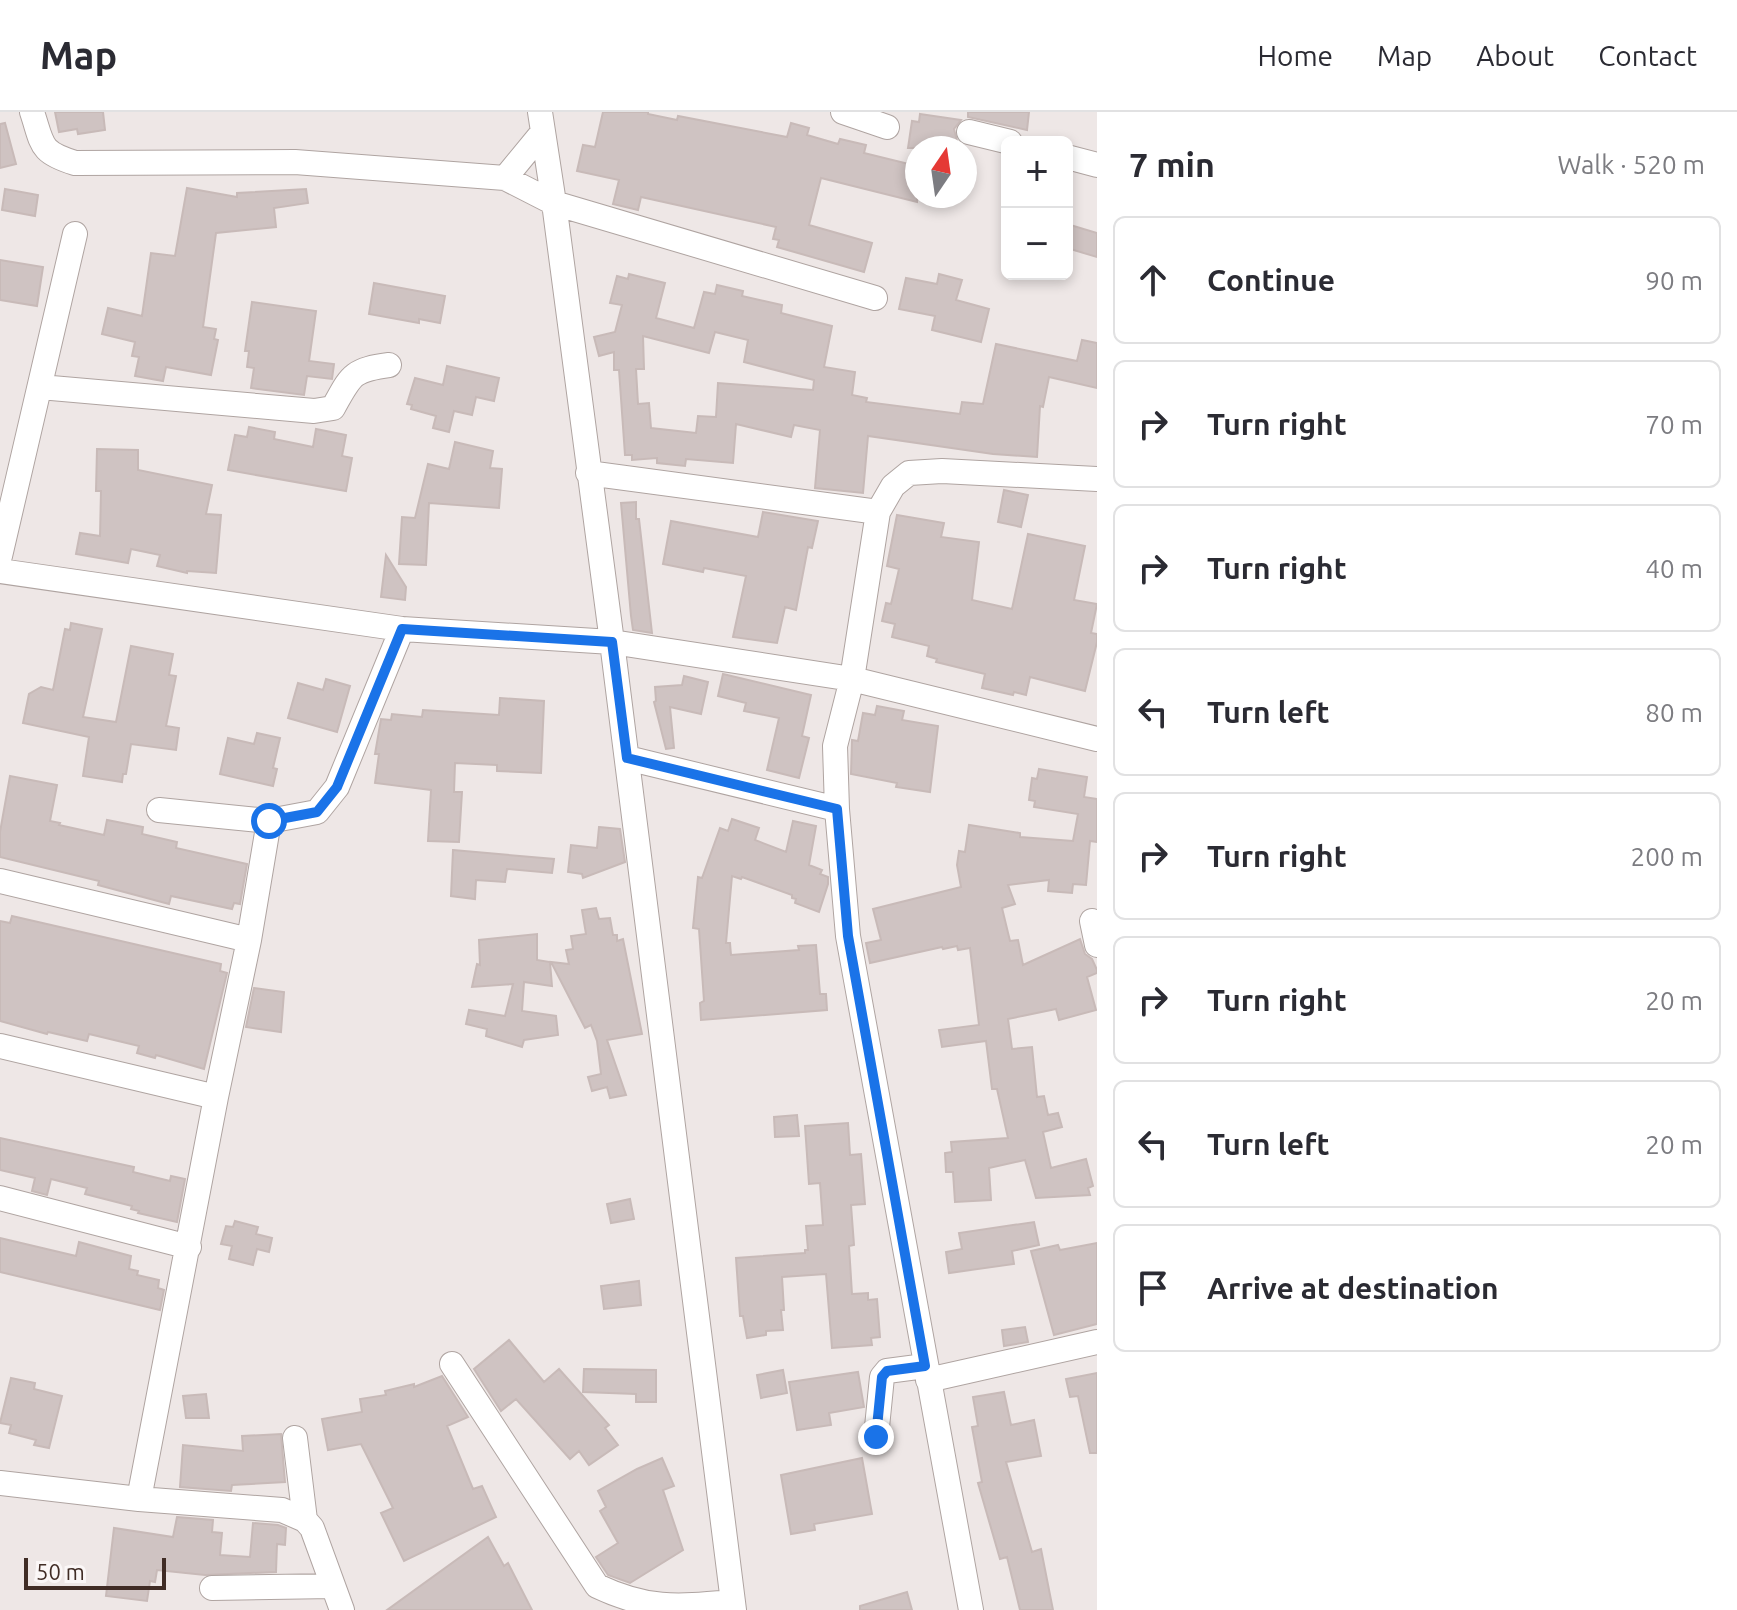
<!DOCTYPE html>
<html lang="en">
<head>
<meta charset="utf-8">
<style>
	:root { --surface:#fff; --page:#f7f7f7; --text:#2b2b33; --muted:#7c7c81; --line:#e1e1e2 }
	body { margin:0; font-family:Ubuntu,sans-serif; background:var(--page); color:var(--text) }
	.controls { position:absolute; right:24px; top:24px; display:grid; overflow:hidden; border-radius:12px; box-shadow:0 4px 12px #0003 }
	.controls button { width:72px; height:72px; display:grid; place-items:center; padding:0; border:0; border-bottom:2px solid var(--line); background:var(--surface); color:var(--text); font:40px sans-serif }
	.compass { position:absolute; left:905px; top:24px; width:72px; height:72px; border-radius:50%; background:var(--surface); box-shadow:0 4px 12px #0003; rotate:13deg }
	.scale { position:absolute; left:24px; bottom:20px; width:142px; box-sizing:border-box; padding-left:8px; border:4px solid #402c25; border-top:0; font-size:22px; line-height:28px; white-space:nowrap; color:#402c25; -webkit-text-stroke:6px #fbf7f7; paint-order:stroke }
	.stop { position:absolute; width:24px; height:24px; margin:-18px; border:6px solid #1a73e8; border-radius:50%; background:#fff }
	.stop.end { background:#1a73e8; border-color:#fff; box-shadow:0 2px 8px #0008 }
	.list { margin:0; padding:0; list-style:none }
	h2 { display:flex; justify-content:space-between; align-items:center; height:104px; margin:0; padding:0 32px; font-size:34px }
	h2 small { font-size:26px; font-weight:400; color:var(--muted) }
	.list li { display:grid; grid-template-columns:52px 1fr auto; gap:24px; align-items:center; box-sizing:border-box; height:128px; margin:0 16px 16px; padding:0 16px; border:2px solid var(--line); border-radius:12px }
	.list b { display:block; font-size:30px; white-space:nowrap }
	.list em { font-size:26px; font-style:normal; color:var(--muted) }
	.icon { flex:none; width:44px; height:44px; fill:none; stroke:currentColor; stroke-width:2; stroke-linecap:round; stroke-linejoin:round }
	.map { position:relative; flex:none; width:1097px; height:1498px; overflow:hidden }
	header { display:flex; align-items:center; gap:48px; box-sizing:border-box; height:112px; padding:0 40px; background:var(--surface); border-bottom:2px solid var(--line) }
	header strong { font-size:38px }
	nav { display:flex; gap:44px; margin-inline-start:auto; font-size:28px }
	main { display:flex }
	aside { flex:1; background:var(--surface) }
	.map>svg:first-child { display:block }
	.building { fill:#cfc3c2; stroke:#c8bab8; stroke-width:2; fill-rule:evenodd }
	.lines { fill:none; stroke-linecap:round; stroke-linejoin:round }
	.minor-casing { stroke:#afa4a1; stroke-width:26 }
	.minor { stroke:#fff; stroke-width:24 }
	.route { stroke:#1a73e8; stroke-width:10 }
</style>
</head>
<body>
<header>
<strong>Map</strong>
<nav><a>Home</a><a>Map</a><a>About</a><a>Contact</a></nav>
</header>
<main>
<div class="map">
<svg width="1097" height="1498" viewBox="0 0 1097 1498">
	<rect width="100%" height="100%" fill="#eee7e6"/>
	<path class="building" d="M55 0H103L105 18 78 22 77 17 59 20Z
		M603 0H648V2L677 8 678 4 787 25 791 11 809 16 807 23 838 32 840 27 866 33 864 41 917 54V90L821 66 809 113 872 131 864 160 777 135 779 128 773 127 776 115 641 85 638 98 613 92 619 68 577 59 583 33 595 35Z
		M968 0H1029L1027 18 968 5Z
		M920 2 961 8 954 17 957 29 950 27 948 36H908L912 9 919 10Z
		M5 11 16 52 0 56V12Z
		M187 76 237 85V81L306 77 308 91 274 96 276 115 216 121 203 215 216 217 214 227 218 228 211 263 166 255 163 269 135 264 139 245 132 244 135 230 102 222 108 196 142 204 151 141 175 144Z
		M5 77 38 83 35 104 2 98Z
		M1067 112 1097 121V145L1067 136Z
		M0 148 43 155 37 194 0 188Z
		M629 162 665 171 656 206 694 216 704 180 715 182 717 173 743 179 742 184 782 193 781 201 832 214 824 255 855 260 852 283 867 286 866 290 960 302 962 290 983 292 996 232 1077 249 1082 228 1097 231V276L1049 265 1043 295 1040 294 1037 345 993 342 868 324 863 381 815 376 820 318 794 313 791 325 736 312 733 351 686 347 685 354 657 351V346L632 348V343H625L619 258H614V240L599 244 594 225 615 220 622 193 610 191 617 164 628 167ZM715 220 748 228 744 250 814 268 813 278 718 271 716 305 698 304 696 321 651 316 649 291 638 292 636 257H644L643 224 709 241Z
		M939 162 962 168 956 188 989 197 981 230 932 218 935 204 899 197 906 166 937 172Z
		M374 171 445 184 440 211 419 207V211L369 202Z
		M252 190 316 199 309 249 334 252 332 267 307 264 304 283 251 276 254 256 247 255 249 239H245Z
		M447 254 499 266 494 289 476 285 472 303 454 299 449 320 433 316 436 304 411 297 412 293 407 292 415 266 443 273Z
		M249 315 275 320 274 327 313 335 316 317 346 323 342 344 352 346 346 379 228 358 235 323 247 325Z
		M455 330 493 339 490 356 502 357 499 396 429 391 426 453 399 452 402 405 415 406 428 352 449 357Z
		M97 337 138 338V358L212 373 206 402 221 403 216 461 187 459V461L157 454 160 443 131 437 128 451 76 442 80 421 100 424 101 379H96Z
		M1004 378 1028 383 1021 415 998 410Z
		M636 390V407H639L652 521 633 518 631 504 621 391Z
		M763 400 818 409 812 436 808 435 796 498 785 495 777 531 733 525 746 464 704 456 703 460 663 452 671 409 758 425Z
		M897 403 944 411 941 425 979 430 972 488 1012 497 1028 422 1085 434 1074 488 1097 492 1091 521 1097 522V530L1085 579 1030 565 1026 583 1014 580 1013 583 982 576 985 562 936 550 937 547 927 544 929 534 892 525 895 512 882 509 886 491 891 492 899 457 887 454Z
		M386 443 406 475 405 488 381 485Z
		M71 511 102 517 83 605 116 610 131 534 173 542 169 563 176 564 166 614 179 616 176 638 131 632 126 662H123L122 670 83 664 89 625 23 611 29 582 41 575 53 578 65 517 70 518Z
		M723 562 811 583 802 624 809 626 799 666 767 658 779 606 744 599 746 591 718 584Z
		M684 564 708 570 701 602 670 595 674 636 666 637 654 590 656 589 655 575 682 573Z
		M326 567 350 574 337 620 288 606 298 571 323 578Z
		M500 586 544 589 541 661 497 659V653L455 651 454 680H462L459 730 428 729 431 678 375 671 379 642H375L381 607 391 608 392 602 422 605 423 598 499 603Z
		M877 594 904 599 902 608 938 614 930 680 896 675 897 671 851 662 852 628 858 629 863 601 875 603Z
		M257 621 280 626 273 656 277 657 273 674 220 662 228 626 254 632Z
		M1039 657 1087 665 1084 685 1097 687V730L1090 729 1086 773 1073 772 1072 781 1048 779 1049 768 1008 773 1015 792 1002 796 1010 829 1018 828 1023 853 1080 827 1085 842 1092 847 1097 858V861L1087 865 1096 898 1059 908 1056 897 1008 907 1012 937 1032 935 1037 985 1044 984 1048 1003 1058 1001 1062 1015 1043 1020 1051 1056 1086 1047 1093 1074 1088 1076 1090 1083 1036 1086 1025 1048 989 1056 991 1088 955 1090 953 1060H946L945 1041 952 1040 951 1030 1008 1026 997 977H992L986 929 942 935 939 918 979 913 970 836 958 838 957 834 943 837 942 835 870 851 866 831 881 828 873 797 961 775 957 753 959 739 965 740 969 713 1020 721V725L1073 729 1078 702 1034 695 1035 689 1029 688 1032 666 1037 667Z
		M10 664 57 673 50 709 60 711 59 713 104 723 107 708 143 715 142 722 177 730 176 736 247 752 240 792 234 791 232 797 171 784 169 792 98 773 99 769 0 745V720Z
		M732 707 759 716 755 728 786 740 793 709 816 714 809 753 822 758 820 762 828 765V772L819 800 795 791 796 787 792 786V783L742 765 741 767 732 764 726 831H730L731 843 799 838 798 834 816 833 820 882H826L827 898 701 908 700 891 704 889 699 817 693 816 698 765 702 766 720 716 728 719Z
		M599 715 620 717 625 750 583 766 582 762 568 760 571 733 597 736Z
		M453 738 554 747 552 761 507 757 505 770 476 768 475 787 451 784Z
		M596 796 599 807 610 806 613 823H617V829L623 827 642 922 607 928 626 983 610 986 607 975 592 979 588 965 601 962 597 929 591 913 585 916 551 850 569 852 566 838 573 837 571 824 586 822 582 798Z
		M12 804 221 852 220 859 227 861 204 957 156 943 155 946 137 941 139 934 89 922 87 929 48 920 47 922 0 909V809L10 811Z
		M537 822V848L550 850 552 874 524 870 522 899 556 904 558 923 524 928 522 935 486 924 487 917 466 912 469 898 505 904 513 872 472 875 477 852 480 853 479 828Z
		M254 876 284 880 281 920 246 915Z
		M797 1003 799 1024 775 1025 774 1005Z
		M848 1011 850 1043 861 1042 865 1092 851 1093 854 1133 849 1134 852 1182 868 1181V1188L877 1187 880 1225 871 1226 872 1233 832 1236 826 1162 782 1165 784 1198H781L783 1218 766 1219V1223L747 1226 743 1204H740L736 1146 805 1141V1138H808L806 1114 823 1113 820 1071 809 1072 805 1014Z
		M0 1026 134 1055 133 1060 170 1069 171 1064 185 1067 177 1110 138 1101 139 1099 131 1097 132 1094 85 1082 87 1076 51 1067 47 1083 32 1079 35 1066 0 1058Z
		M630 1087 634 1107 611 1111 607 1092Z
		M235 1109 258 1115 256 1122 272 1126 269 1140 257 1137 253 1153 229 1147 232 1134 221 1132 226 1114 233 1115Z
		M1034 1110 1039 1133 1012 1139 1014 1152 949 1161 946 1140 962 1137 959 1121Z
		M0 1126 76 1144 79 1130 131 1144 129 1157 138 1159 137 1163 159 1168 158 1176 164 1178 160 1198 0 1160Z
		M1097 1131V1212L1054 1223 1031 1139 1058 1133 1060 1138Z
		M639 1169 641 1193 604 1197 601 1174Z
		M1025 1215 1028 1230 1004 1234 1002 1218Z
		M509 1228 544 1270 559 1257 609 1313 605 1316 618 1333 589 1353 579 1339 570 1347 516 1287 501 1299 474 1257Z
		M584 1257 656 1258V1290H636V1282L583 1280Z
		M783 1258 787 1281 761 1286 757 1263Z
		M858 1260 864 1295 829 1301 831 1313 797 1318 789 1270Z
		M1097 1261V1341H1090L1078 1284 1070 1285 1066 1267Z
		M442 1264 468 1305 447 1314 473 1377 482 1374 496 1405 404 1449 381 1401 393 1396 361 1332 328 1338 322 1307 362 1300 360 1287 386 1283 385 1279 414 1272V1275Z
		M11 1266 35 1271 34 1277 62 1284 49 1336 34 1333 36 1328 9 1321 11 1313 0 1311Z
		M1004 1280 1011 1313 1034 1308 1041 1344 1006 1350 1032 1440 1041 1437 1053 1498H1020L1007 1445 1000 1447 978 1371 982 1370 972 1315 978 1314 973 1285Z
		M206 1282 209 1306H186L183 1284Z
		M281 1322 285 1370 232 1373 231 1379 180 1375 183 1333 243 1339 242 1324Z
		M662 1346 674 1374 663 1378 683 1438 630 1471 608 1463 596 1445 618 1431 600 1399 606 1395 598 1379 637 1357Z
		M862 1346 872 1402 814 1412 815 1418 791 1422 781 1363Z
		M177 1405 213 1408 212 1420 222 1421 220 1443 250 1445 253 1411 278 1413 286 1416 285 1433 277 1432 276 1460 205 1463 157 1458 155 1470 150 1469 147 1489 106 1484 114 1416 173 1425Z
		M488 1425 504 1454 508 1451 532 1498H387Z
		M907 1480 912 1498H860V1494Z"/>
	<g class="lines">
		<defs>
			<path id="minor" d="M32 0C43 33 39 40 75 51L295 50 505 66 554 91 875 186
				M540 0 554 91 612 530 734 1498
				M843 0 887 15
				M969 20 1010 30
				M1067 45 1097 53
				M505 66 542 21
				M40 275 314 299 333 296C351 264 351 258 389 253
				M588 361 878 400
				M0 444 75 122
				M0 459 402 517 612 530 852 567 1097 627
				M627 646 837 697
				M159 698 269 709 317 700 337 675 402 517
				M0 769 249 828
				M1092 809 1097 833
				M0 934 216 985
				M0 1086 189 1135
				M452 1252 597 1474C648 1498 676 1495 733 1490
				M928 1268 1097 1230
				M876 1325 882 1265 887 1259 925 1254
				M295 1326 305 1408
				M0 1371 139 1387 282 1398 305 1408 312 1416 342 1498
				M139 1387 216 985 249 828 269 709
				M212 1476 333 1474
				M971 1498 848 824 837 697 835 634 852 567 878 400 893 374 909 361 942 359 1097 367"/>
		</defs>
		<use href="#minor" class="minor-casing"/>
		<use href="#minor" class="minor"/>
	</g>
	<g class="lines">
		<path class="route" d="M269 709 317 700 337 675 402 517 612 530 627 646 837 697 848 824 925 1254 887 1259 882 1265 876 1325"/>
	</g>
</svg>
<div class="controls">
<button>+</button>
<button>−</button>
</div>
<svg class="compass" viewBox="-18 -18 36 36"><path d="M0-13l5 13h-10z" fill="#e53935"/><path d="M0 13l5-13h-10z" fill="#7c7c81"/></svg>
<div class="scale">50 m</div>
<div class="stop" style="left:269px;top:709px"></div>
<div class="stop end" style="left:876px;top:1325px"></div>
</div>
<aside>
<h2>7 min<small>Walk · 520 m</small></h2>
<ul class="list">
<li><svg class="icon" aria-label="ahead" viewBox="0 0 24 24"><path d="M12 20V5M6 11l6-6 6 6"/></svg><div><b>Continue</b></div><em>90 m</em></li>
<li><svg class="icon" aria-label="right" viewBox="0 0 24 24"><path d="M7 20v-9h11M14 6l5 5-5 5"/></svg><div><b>Turn right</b></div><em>70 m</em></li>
<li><svg class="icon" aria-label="right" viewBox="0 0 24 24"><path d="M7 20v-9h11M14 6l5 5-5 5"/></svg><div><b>Turn right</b></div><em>40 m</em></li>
<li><svg class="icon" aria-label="left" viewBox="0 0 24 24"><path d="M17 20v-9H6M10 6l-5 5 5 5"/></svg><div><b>Turn left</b></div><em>80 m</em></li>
<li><svg class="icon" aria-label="right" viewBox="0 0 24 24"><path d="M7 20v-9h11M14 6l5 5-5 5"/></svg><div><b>Turn right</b></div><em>200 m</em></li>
<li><svg class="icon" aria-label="right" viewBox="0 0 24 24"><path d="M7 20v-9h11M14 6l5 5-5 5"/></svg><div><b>Turn right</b></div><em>20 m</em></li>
<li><svg class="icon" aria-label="left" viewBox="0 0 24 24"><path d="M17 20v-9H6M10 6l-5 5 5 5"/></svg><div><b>Turn left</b></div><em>20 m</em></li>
<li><svg class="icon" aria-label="arrive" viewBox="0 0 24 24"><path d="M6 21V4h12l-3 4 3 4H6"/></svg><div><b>Arrive at destination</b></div></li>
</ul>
</aside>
</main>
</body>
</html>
